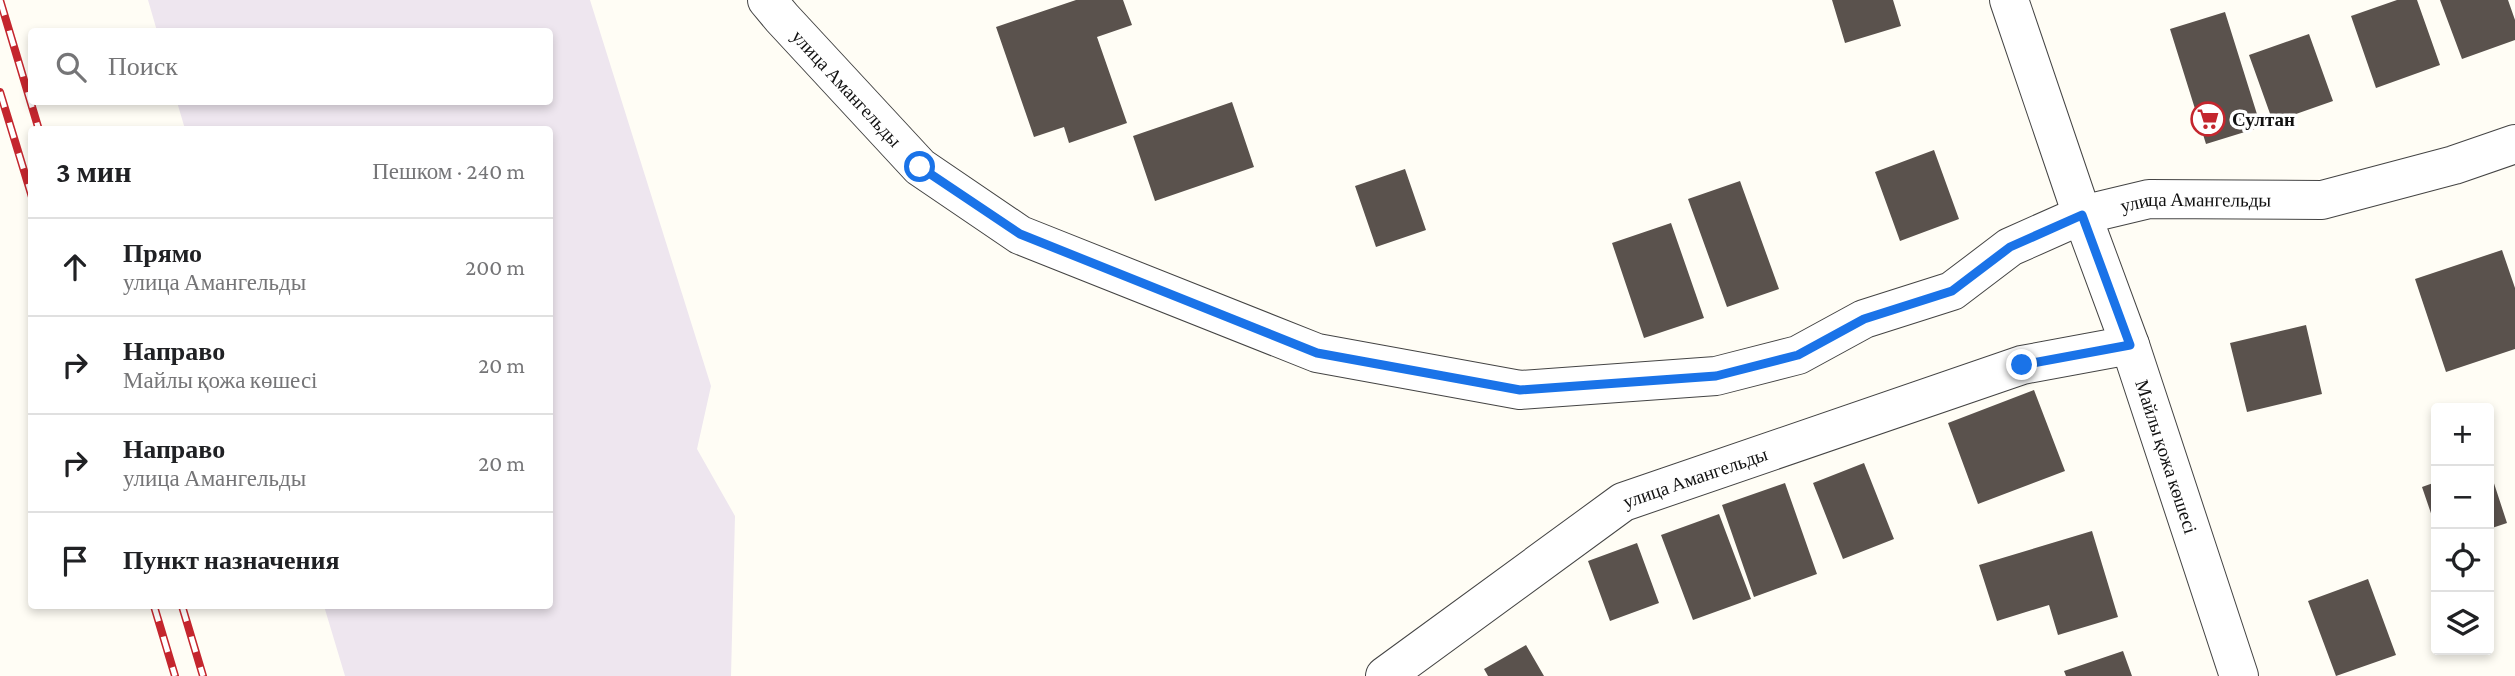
<!DOCTYPE html>
<html lang="ru">
<head>
<meta charset="utf-8">
<style>
	:root { --surface:#fff; --page:#f6f6f6; --text:#202124; --muted:#757577; --line:#e0e0e0 }
	body { margin:0; font-family:"Crimson Pro",serif; background:var(--page); color:var(--text) }
	.controls { position:absolute; right:21px; bottom:21px; display:grid; overflow:hidden; border-radius:7px; box-shadow:0 4px 10px #0003 }
	.controls button { width:63px; height:63px; display:grid; place-items:center; padding:0; border:0; border-bottom:2px solid var(--line); background:var(--surface); color:var(--text); font:35px sans-serif }
	.stop { position:absolute; width:21px; height:21px; margin:-16px; border:5px solid #1a73e8; border-radius:50%; background:#fff }
	.stop.end { background:#1a73e8; border-color:#fff; box-shadow:0 2px 7px #0008 }
	.list { margin:0; padding:0; list-style:none }
	h2 { display:flex; justify-content:space-between; align-items:center; height:91px; margin:0; padding:0 28px; font-size:30px }
	h2 small { font-size:23px; font-weight:400; color:var(--muted) }
	.list li { display:grid; grid-template-columns:46px 1fr auto; gap:21px; align-items:center; box-sizing:border-box; height:98px; padding:0 28px; border-top:2px solid var(--line) }
	.list b { display:block; font-size:26px; white-space:nowrap }
	.list p { margin:0; font-size:23px; white-space:nowrap; color:var(--muted) }
	.list em { font-size:23px; font-style:normal; color:var(--muted) }
	.icon { flex:none; width:38px; height:38px; fill:none; stroke:currentColor; stroke-width:2; stroke-linecap:round; stroke-linejoin:round }
	.map { position:relative; flex:none; width:2515px; height:676px; overflow:hidden }
	.search { position:absolute; background:var(--surface); box-shadow:0 4px 10px #0003; left:28px; top:28px; width:525px; height:77px; display:flex; align-items:center; gap:18px; box-sizing:border-box; padding:0 24px; border-radius:7px; color:var(--muted); font-size:26px }
	.panel { position:absolute; background:var(--surface); box-shadow:0 4px 10px #0003; left:28px; top:126px; width:525px; height:483px; border-radius:7px }
	.map>svg:first-child { display:block }
	.industrial { fill:#eee6ef }
	.building { fill:#5a524d }
	.lines { fill:none; stroke-linecap:round; stroke-linejoin:round }
	.minor-casing { stroke:#444; stroke-width:40 }
	.minor { stroke:#fff; stroke-width:38 }
	.rail-casing { stroke:#c4262e; stroke-width:8 }
	.rail { stroke:#fff; stroke-width:5; stroke-dasharray:16; stroke-linecap:butt }
	.route { stroke:#1a73e8; stroke-width:9 }
	.labels { text-anchor:middle; dominant-baseline:central; stroke-width:7; stroke-linejoin:round; paint-order:stroke }
	.street-label { font-size:19px; fill:#111; stroke:#fff }
	.poi-label { font-size:19px; font-weight:bold; fill:#111; stroke:#fff; text-anchor:start }
</style>
</head>
<body>
<div class="map">
<svg width="2515" height="676" viewBox="0 0 2515 676">
	<rect width="100%" height="100%" fill="#fffdf5"/>
	<path class="industrial" d="M148 0H590L711 386 697 449 735 516 731 676H345L324 606H550V130L185 129 177 102H550V32L157 31Z"/>
	<path class="building" d="M1076 0H1123L1132 25 1097 37 1127 123 1069 143 1064 127 1034 137 996 27Z
		M1832 0H1893L1901 26 1845 43Z
		M2397 0H2417L2440 65 2376 88 2351 16Z
		M2440 0H2508L2515 20V40L2462 59Z
		M2225 12 2261 127 2206 144 2170 29Z
		M2309 34 2333 101 2273 122 2249 55Z
		M1232 102 1254 167 1155 201 1133 136Z
		M1934 150 1959 219 1900 241 1875 172Z
		M1405 169 1426 230 1376 247 1355 186Z
		M1740 181 1779 289 1727 307 1688 199Z
		M1671 223 1704 318 1644 338 1612 243Z
		M2502 250 2515 288V349L2446 372 2415 279Z
		M2306 325 2322 394 2247 412 2230 343Z
		M2034 390 2065 471 1978 504 1948 423Z
		M1864 463 1894 539 1843 559 1813 483Z
		M2489 468 2507 523 2489 529Z
		M2436 482V528L2422 487Z
		M1785 483 1817 574 1754 597 1722 505Z
		M1719 514 1751 599 1693 620 1661 535Z
		M2092 531 2118 617 2058 635 2049 605 1997 621 1979 565Z
		M1637 543 1659 603 1610 621 1588 561Z
		M2368 579 2396 655 2336 676 2308 601Z
		M1526 645 1544 676H1488L1484 669Z
		M2123 651 2132 676H2066L2064 671Z"/>
	<g class="lines">
		<defs>
			<g id="minor">
				<path id="s1" d="M767 0 782 18 920 167 1020 235 1317 353 1520 390 1716 376 1798 355 1864 319 1952 291 2010 247 2082 215 2149 199 2322 200 2454 165 2515 144"/>
				<path id="s2" d="M2009 0 2082 215 2130 345 2239 676"/>
				<path id="s3" d="M1385 676 1623 502 2022 365 2130 345"/>
			</g>
		</defs>
		<use href="#minor" class="minor-casing"/>
		<use href="#minor" class="minor"/>
		<defs>
			<path id="rail" d="M0 0 39 130
				M0 92 32 197
				M154 606 175 676
				M182 606 203 676"/>
		</defs>
		<use href="#rail" class="rail-casing"/>
		<use href="#rail" class="rail"/>
	</g>
	<g class="lines">
		<path class="route" d="M920 167 1020 234 1317 353 1520 390 1716 376 1798 355 1864 319 1952 291 2010 247 2082 215 2130 345 2022 365"/>
	</g>
	<defs>
		<symbol id="supermarket-ring" viewBox="-11 -11 22 22"><circle r="9.5" fill="#fff" stroke="#c4262e" stroke-width="1.5"/><path d="M-6-5.5h2.5l.6 2H6L4.5 2H-2.5L-4.4-4H-6ZM-1.5 3.2a1.3 1.3 0 1 0 .1 0ZM3 3.2a1.3 1.3 0 1 0 .1 0Z" fill="#c4262e"/></symbol>
	</defs>
	<g fill-rule="evenodd">
		<use href="#supermarket-ring" x="2189" y="100" width="38" height="38"/>
	</g>
	<g class="labels">
		<g class="street-label">
			<text stroke="none"><textPath href="#s1" startOffset="119">улица Амангельды</textPath></text>
			<text stroke="none"><textPath href="#s1" startOffset="1589">улица Амангельды</textPath></text>
			<text stroke="none"><textPath href="#s2" startOffset="483">Майлы қожа көшесі</textPath></text>
			<text stroke="none"><textPath href="#s3" startOffset="371">улица Амангельды</textPath></text>
		</g>
		<g class="poi-label">
			<text x="2232" y="119">Султан</text>
		</g>
	</g>
</svg>
<div class="controls">
<button>+</button>
<button>−</button>
<button><svg class="icon" aria-label="locate" viewBox="0 0 24 24"><circle cx="12" cy="12" r="6"/><path d="M12 2v4M12 18v4M2 12h4M18 12h4"/></svg></button>
<button><svg class="icon" aria-label="layers" viewBox="0 0 24 24"><path d="M12 4l9 5-9 5-9-5zM3 14l9 5 9-5"/></svg></button>
</div>
<div class="stop" style="left:920px;top:167px"></div>
<div class="stop end" style="left:2022px;top:365px"></div>
<div class="search"><svg class="icon" aria-label="search" viewBox="0 0 24 24"><circle cx="10" cy="10" r="6"/><path d="M15 15l6 6"/></svg>Поиск</div>
<section class="panel">
<h2>3 мин<small>Пешком · 240 m</small></h2>
<ul class="list">
<li><svg class="icon" aria-label="ahead" viewBox="0 0 24 24"><path d="M12 20V5M6 11l6-6 6 6"/></svg><div><b>Прямо</b><p>улица Амангельды</p></div><em>200 m</em></li>
<li><svg class="icon" aria-label="right" viewBox="0 0 24 24"><path d="M7 20v-9h11M14 6l5 5-5 5"/></svg><div><b>Направо</b><p>Майлы қожа көшесі</p></div><em>20 m</em></li>
<li><svg class="icon" aria-label="right" viewBox="0 0 24 24"><path d="M7 20v-9h11M14 6l5 5-5 5"/></svg><div><b>Направо</b><p>улица Амангельды</p></div><em>20 m</em></li>
<li><svg class="icon" aria-label="arrive" viewBox="0 0 24 24"><path d="M6 21V4h12l-3 4 3 4H6"/></svg><div><b>Пункт назначения</b></div></li>
</ul>
</section>
</div>
</body>
</html>
